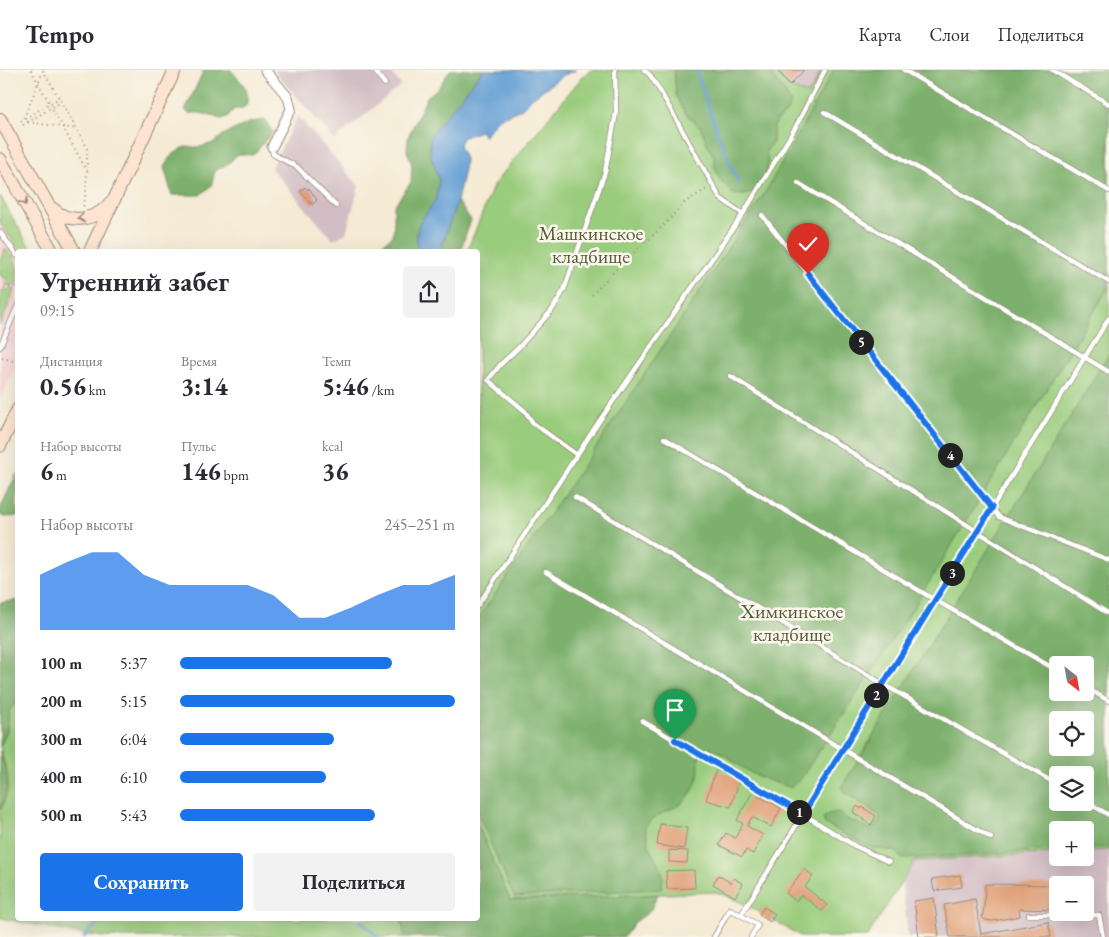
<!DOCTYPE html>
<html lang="ru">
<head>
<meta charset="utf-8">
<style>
	:root { --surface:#fff; --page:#f2f2f3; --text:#2b2b33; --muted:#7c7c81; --line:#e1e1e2; --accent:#1a73e8 }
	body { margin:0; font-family:"EB Garamond",serif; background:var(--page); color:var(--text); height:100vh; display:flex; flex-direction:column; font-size:19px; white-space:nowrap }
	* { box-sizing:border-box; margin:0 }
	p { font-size:16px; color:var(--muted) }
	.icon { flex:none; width:28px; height:28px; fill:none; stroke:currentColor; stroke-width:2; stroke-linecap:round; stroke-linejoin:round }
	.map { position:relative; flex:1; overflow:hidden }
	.drawer { position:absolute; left:15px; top:179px; width:465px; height:672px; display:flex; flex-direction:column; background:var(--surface); border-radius:5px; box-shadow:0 5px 20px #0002 }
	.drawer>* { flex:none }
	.needle { width:32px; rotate:149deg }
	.controls { position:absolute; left:1049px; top:586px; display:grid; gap:10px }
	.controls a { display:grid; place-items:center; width:45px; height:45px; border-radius:5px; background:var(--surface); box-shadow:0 5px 20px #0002; font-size:25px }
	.pin { position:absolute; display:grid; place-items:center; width:42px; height:42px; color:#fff; margin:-51px -21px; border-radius:50% 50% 50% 0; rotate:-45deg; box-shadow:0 0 5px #0007 }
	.pin .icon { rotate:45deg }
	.km { position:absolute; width:25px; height:25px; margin:-12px; border-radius:50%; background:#222; color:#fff; font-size:14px; line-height:25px; text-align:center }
	.round { display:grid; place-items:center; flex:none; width:52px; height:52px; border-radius:5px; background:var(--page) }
	.headline { display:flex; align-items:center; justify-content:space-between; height:85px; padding:0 25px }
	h1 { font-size:28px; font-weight:700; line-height:38px }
	.stats { display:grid; grid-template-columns:repeat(3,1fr); gap:8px; height:85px; padding:5px 25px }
	.stats div { display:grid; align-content:center }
	.stats b { font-size:25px; font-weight:700 }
	.stats small { font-size:14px; font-weight:400 }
	.stats p { font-size:14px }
	.chart { height:140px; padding:10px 25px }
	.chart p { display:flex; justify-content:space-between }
	.chart svg { width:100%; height:90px; margin-top:5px; fill:var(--accent); opacity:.7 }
	.primary-button { display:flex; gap:10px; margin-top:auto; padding:10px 25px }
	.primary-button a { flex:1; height:58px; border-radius:5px; background:var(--accent); color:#fff; font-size:20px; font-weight:700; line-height:58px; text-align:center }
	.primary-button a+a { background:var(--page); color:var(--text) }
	ul { padding:0 25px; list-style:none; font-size:16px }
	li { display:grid; grid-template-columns:80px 60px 1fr; align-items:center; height:38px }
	li i { height:12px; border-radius:6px; background:var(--accent) }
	header { display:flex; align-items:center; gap:30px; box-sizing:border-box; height:70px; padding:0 25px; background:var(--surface); border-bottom:1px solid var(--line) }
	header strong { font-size:24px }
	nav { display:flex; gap:28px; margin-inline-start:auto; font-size:18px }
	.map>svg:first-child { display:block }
	.built { fill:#f7cfd0 }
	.industrial { fill:#d2bdc5; fill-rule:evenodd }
	.green { fill:#9acc7d; stroke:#6a7b4e; fill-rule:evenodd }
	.forest { fill:#7bb06c; stroke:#5b6d45; fill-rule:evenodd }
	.water { fill:#659fd4; stroke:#506479 }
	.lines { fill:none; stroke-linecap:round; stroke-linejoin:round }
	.stream { stroke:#659fd4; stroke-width:3 }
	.building { fill:#e09d74 }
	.lane-casing { stroke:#988a79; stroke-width:6 }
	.street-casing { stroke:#988a79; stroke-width:11 }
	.secondary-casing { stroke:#988a79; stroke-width:14 }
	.path { stroke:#988a79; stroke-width:2; stroke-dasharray:1 4; stroke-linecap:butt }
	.lane { stroke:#fff; stroke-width:4.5 }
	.street { stroke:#fff; stroke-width:9 }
	.secondary { stroke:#fde4d1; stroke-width:12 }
	.oneway { stroke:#9c8778 }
	.route-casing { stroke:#fff; stroke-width:10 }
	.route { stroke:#1a73e8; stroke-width:6 }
	.labels { text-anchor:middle; stroke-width:5; stroke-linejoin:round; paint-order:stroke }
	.park-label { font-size:20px; fill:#585b3a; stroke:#fbf7ec }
</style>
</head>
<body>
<header>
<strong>Tempo</strong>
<nav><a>Карта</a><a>Слои</a><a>Поделиться</a></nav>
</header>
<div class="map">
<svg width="1109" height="867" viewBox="0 0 1109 867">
	<rect width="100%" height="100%" fill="#fbf7ec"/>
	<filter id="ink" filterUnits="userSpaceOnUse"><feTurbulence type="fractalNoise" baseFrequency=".02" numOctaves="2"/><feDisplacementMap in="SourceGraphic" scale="10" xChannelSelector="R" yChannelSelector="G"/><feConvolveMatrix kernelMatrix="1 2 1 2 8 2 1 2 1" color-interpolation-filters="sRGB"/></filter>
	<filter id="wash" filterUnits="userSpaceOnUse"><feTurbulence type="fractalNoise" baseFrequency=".0096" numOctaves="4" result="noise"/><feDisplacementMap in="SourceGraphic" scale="20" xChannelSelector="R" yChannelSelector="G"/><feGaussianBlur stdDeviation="1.12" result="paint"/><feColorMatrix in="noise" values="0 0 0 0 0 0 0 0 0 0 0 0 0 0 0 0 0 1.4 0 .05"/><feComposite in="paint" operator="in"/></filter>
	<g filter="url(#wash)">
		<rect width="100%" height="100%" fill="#f5ead4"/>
		<path class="built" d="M0,126L32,181H18L17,292L0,330Z"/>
		<path class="industrial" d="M273,0H389L401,15L335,70Z
			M775,0H822L810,24L790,18Z
			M298,46L359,116L346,163L333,170L271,98Z
			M1109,780V867H908L902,812L915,791L1057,783L1058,788H1085V781ZM1058,815H1085V842H1058Z"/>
		<path class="green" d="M591,0H775L790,18L809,24L822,0H1109V780L1085,781V760H1058L1057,783L915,791L867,867H802L747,835L716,822L510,830L478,756V181H467L494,114L583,6ZM1058,595H1085V622H1058ZM1058,650H1085V678H1058ZM1058,705H1085V732H1058Z
			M0,126L32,181H20L0,153Z
			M5,179C18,188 18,199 17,214L5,216L7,209L0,205V190Z
			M15,219L0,255V226L3,220Z
			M17,631L18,849H401L405,867H105L75,863L0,848V739L2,738L8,718V706L0,677L7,660L9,641Z"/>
		<path class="forest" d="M204,0H231C240,12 253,20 246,36L240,39H234L227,47L222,49C211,47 200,40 189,44L185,40Z
			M450,0H483L472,13L430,83L439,110L436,129L419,154L417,163V181H379L381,175L393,166L394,151V136L411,112L412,95L407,81L408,67L427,27L439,17Z
			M674,0H767L786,24L791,34L786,43L777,50L773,60V72L766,81L768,93L766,104L754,122L744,125L733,124L719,108L715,98L714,87L709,78L701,58L686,44L676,26Z
			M834,0H1109V217L914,537L800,710L790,717C772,712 754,706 739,695C728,688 721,681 708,677L699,683C698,691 700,700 698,707C686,746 664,733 645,757L650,779L661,798L663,808L661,819L514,827L478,744V549L590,386L766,121Z
			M265,50L273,62L253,85L238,84L228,94L215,101L211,116L200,125H172L164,97L172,85L185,77H200L214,73L223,65L251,52Z
			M457,131L471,150L460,181H440Z
			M1109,284V777L1085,778V760H1058L1057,780L902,789L895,781L871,778L825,754L823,748L828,744L839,742L847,749L871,759L880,751V746L844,722L842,716ZM1058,595H1085V622H1058ZM1058,650H1085V678H1058ZM1058,705H1085V732H1058Z
			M17,403V446L5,447L0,445V439Z
			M17,530V631L9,641L7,660L0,677V533Z
			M0,681C8,708 10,711 2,738L0,739Z
			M478,756L510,830L658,824L650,841L634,853L624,867H405L401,849H478Z"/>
		<path class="water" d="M483,0H576L562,6L532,28L521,39L498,49L484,67L480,61L462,68L459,76L465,89L464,100L457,131L440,181H417V163L419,154L436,129L439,110L430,83V66Z"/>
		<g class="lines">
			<path class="stream" d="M696,0L715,56L738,113
				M359,849L378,867
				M84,867L101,849"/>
		</g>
		<g id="blocks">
			<path class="building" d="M777,0H804L790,15Z
				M305,117L308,120L309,118L317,130L312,135L300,121Z
				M716,700L740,708L731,737L706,730Z
				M752,723L781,738L771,757L752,747L747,756L763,765L753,784L746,780L742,787L719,775L726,763L735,768L743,754L737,750Z
				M857,736L861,739L862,737L876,746L871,755L853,742Z
				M660,754L687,758L684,779L657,775Z
				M669,780L688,781L687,793L669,792Z
				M804,799L813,806L805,817L827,835L822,841L803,826H800L796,831L786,823Z
				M694,800L695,818L667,819L666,801Z
				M718,805L731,813L734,808L743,814L735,827L713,814Z
				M960,805L962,817L934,821L932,809Z
				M985,814L1058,815V840L1019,839L1020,846L993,851L985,850L982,847L984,838Z
				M934,828L939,867H919L914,831Z
				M975,829L981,864L1048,852L1051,867H950L944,835Z
				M764,837L775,844L770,852L759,844Z"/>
		</g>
	</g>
	<g filter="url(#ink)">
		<use href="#blocks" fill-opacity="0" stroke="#988a79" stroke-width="1"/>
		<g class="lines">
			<g class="lane-casing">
				<path id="lane" d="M374,0L385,14
					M644,0L650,5L662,24L720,128L743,144
					M904,0L1109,121
					M1052,0L1109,34
					M824,42L1109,212
					M272,78L273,84L297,97L336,136
					M798,113L1109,302
					M762,145L999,447L1109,490
					M0,162L18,187
					M0,277L18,235
					M730,306L1109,544
					M664,368L935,530L1058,601
					M577,385L533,353L525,341L488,310L501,294L520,276L552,240L564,220L605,102L616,43L615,0
					M575,427L883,614L1058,715
					M546,502L991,768
					M478,535L598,353L743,144L794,60L825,0
					M1085,617L1109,631
					M642,651L803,744L855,776L889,792
					M1085,731L1109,745
					M741,845L1109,248
					M1029,845H1099L1103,867
					M714,867L730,839L758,855L751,867"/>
			</g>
			<g class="street-casing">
				<path id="street" d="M265,0L288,27L291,39L272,77"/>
			</g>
			<g class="secondary-casing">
				<path id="secondary" d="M0,49L74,181
					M0,89L52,181
					M52,138C70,155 96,151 111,132
					M90,181L175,0
					M0,376L18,339"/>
			</g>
			<path class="path" d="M31,0L87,101L86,122L83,138
				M43,0L87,77V98
				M24,48L43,1
				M21,51L59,28
				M28,52L77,59
				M23,55L61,32
				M4,218L18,216
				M592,225L610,205L665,154L685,132L707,119
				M2,288L18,292"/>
			<use href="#lane" class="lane"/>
			<use href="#street" class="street"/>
			<use href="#secondary" class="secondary"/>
		</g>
		<defs><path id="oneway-chevron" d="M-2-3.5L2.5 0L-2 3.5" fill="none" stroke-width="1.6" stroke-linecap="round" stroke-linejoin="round" transform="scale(1.25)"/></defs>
		<g class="oneway">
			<use href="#oneway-chevron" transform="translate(24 132) rotate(61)"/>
			<use href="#oneway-chevron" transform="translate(81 148) rotate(174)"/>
		</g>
	</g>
	<g class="lines" filter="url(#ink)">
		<g class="route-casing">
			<path id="route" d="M675,670L803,744L992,438L808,204"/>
		</g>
		<use href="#route" class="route"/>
	</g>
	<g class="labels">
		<g class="park-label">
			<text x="591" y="170">Машкинское<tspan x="591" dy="23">кладбище</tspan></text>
			<text x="792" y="548">Химкинское<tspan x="792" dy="23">кладбище</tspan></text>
		</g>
	</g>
</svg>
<div class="controls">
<a><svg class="needle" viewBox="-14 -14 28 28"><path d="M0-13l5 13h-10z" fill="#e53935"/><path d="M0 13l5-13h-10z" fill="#7c7c81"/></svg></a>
<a><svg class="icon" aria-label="locate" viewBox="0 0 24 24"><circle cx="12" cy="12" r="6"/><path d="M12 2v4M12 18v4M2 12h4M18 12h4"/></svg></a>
<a><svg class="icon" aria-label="layers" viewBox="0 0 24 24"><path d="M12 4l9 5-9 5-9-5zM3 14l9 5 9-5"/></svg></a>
<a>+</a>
<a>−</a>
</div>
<div class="pin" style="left:675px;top:670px;background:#1e9e55"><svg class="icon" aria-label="arrive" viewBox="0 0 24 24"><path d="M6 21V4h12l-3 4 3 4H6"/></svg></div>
<div class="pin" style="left:808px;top:204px;background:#d93025"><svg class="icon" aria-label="check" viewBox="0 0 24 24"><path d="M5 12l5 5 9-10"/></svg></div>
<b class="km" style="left:799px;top:742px">1</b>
<b class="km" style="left:876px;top:625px">2</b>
<b class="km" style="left:952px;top:503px">3</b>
<b class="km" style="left:950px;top:385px">4</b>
<b class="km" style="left:861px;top:272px">5</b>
<section class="drawer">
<div class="headline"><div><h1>Утренний забег</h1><p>09:15</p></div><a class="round"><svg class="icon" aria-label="share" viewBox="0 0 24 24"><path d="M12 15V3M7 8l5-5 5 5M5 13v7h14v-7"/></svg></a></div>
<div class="stats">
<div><p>Дистанция</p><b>0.56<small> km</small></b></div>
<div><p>Время</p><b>3:14</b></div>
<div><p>Темп</p><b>5:46<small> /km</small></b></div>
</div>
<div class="stats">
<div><p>Набор высоты</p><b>6<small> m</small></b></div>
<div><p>Пульс</p><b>146<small> bpm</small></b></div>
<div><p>kcal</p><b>36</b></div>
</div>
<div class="chart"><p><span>Набор высоты</span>245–251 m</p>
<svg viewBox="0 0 160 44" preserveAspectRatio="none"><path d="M0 44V17L10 11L20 6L30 6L40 17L50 22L60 22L70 22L80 22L90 27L100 38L110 38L120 33L130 27L140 22L150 22L160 17V44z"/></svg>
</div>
<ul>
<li><b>100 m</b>5:37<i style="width:77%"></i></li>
<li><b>200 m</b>5:15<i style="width:100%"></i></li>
<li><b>300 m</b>6:04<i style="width:56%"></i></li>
<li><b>400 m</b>6:10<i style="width:53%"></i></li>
<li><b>500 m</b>5:43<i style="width:71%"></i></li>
</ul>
<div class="primary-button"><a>Сохранить</a><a>Поделиться</a></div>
</section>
</div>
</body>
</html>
